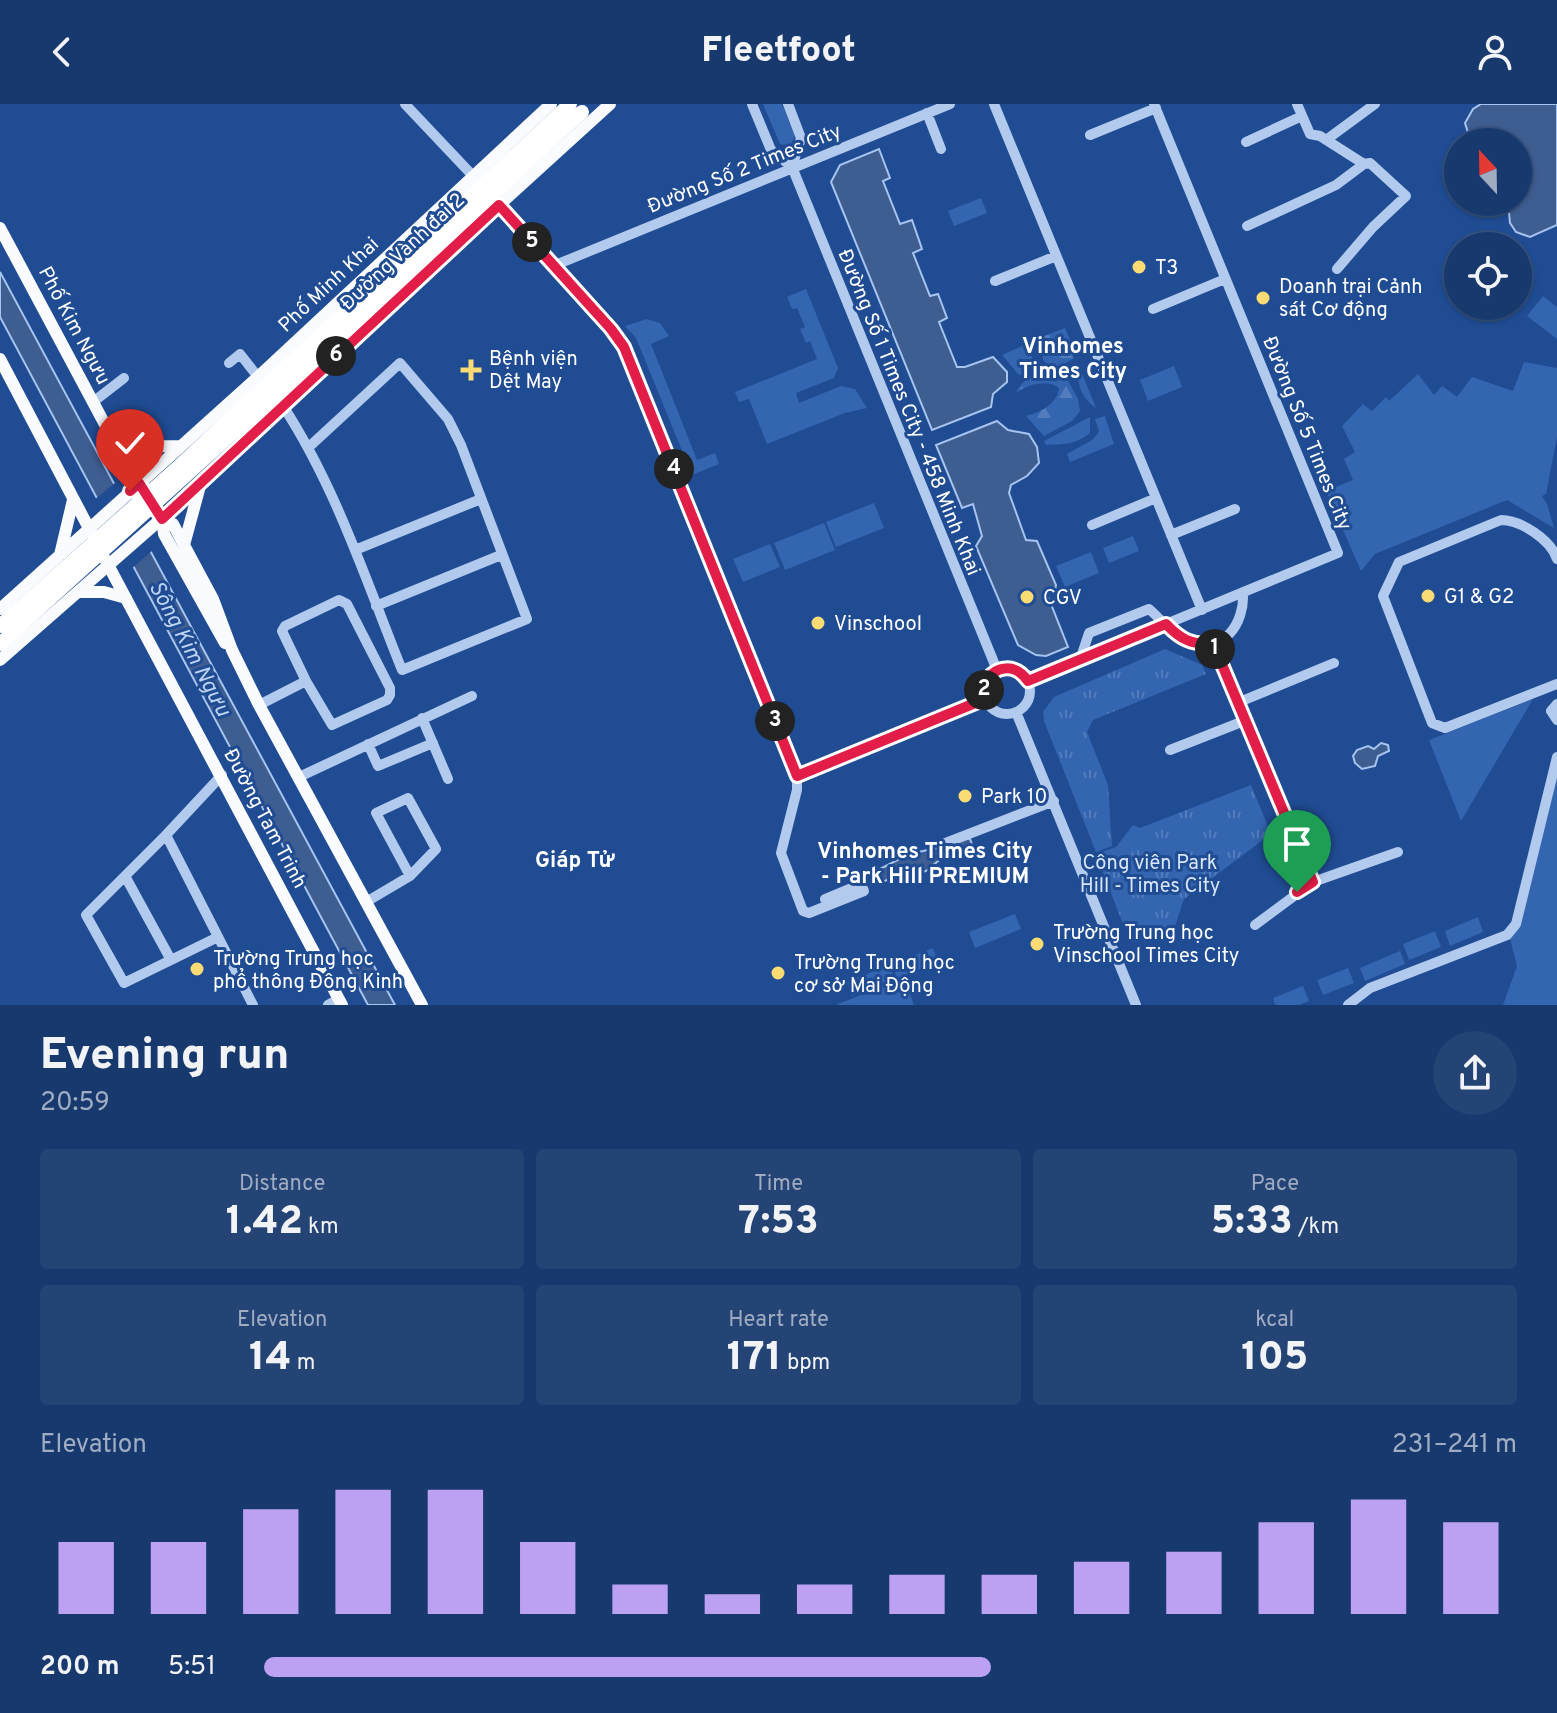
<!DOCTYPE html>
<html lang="en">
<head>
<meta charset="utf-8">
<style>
	:root { --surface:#18396e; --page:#254476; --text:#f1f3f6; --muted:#9facc2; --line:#365381; --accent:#bca0f2 }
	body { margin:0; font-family:Overpass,sans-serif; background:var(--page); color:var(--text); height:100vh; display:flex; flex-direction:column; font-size:30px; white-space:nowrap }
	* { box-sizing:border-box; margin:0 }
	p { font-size:26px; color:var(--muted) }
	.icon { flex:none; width:44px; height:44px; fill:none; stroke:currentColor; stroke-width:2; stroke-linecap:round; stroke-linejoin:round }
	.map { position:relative; height:901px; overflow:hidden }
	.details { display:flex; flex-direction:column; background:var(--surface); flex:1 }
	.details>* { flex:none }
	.needle { width:52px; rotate:338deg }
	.fabs { position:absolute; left:1444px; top:24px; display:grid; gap:16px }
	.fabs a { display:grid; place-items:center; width:88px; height:88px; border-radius:50%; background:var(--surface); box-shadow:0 2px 6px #0004,0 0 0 2px var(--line); font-size:40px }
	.pin { position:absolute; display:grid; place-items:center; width:68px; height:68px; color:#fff; margin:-82px -34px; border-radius:50% 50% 50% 0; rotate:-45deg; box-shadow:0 0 8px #0007 }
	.pin .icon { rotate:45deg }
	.km { position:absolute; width:40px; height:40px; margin:-20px; border-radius:50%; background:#222; color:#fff; font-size:22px; line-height:40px; text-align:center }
	.round { display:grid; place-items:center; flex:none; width:84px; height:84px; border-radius:42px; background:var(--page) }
	.headline { display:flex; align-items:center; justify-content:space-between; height:136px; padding:0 40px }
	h1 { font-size:44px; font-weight:800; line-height:60px }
	.metrics { display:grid; grid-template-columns:repeat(3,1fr); gap:12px; height:136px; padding:8px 40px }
	.metrics div { display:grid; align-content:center; border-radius:8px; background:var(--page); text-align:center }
	.metrics b { font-size:40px; font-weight:800 }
	.metrics small { font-size:22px; font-weight:400 }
	.metrics p { font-size:22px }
	.chart { height:224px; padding:16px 40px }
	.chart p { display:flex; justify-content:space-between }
	.chart svg { width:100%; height:144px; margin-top:8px; stroke:var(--accent); stroke-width:6 }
	ul { padding:0 40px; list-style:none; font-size:26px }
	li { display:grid; grid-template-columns:128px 96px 1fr; align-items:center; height:60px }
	li i { height:20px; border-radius:10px; background:var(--accent) }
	header { display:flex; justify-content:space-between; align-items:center; height:104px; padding:0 40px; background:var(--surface); font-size:36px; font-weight:800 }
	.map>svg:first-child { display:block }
	.green { fill:#3465b0 }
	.forest { fill:url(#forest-firs) }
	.park { fill:url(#park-tufts) }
	.water { fill:#3e5d91; stroke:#a6c4ef; stroke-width:2 }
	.pier { fill:#204c93 }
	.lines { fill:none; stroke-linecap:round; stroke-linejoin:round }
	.minor { stroke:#b2caee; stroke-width:10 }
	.major { stroke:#f9fbff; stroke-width:12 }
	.highway-bridge { stroke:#fff; stroke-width:14 }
	.route-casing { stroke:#fff; stroke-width:16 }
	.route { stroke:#e11d48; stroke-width:10 }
	.poi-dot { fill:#fbdb73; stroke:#204c93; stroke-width:3 }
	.labels { text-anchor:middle; stroke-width:6; stroke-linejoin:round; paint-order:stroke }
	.street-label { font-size:20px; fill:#fff; stroke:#204c93 }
	.poi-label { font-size:20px; fill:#fff; stroke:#204c93; text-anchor:start }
	.park-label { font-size:20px; fill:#d8e6fa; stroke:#204c93 }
	.neighbourhood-label { font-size:22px; font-weight:bold; fill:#fff; stroke:#204c93 }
	.water-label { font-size:22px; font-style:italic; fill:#bed4f4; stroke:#204c93 }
</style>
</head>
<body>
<header><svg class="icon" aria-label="back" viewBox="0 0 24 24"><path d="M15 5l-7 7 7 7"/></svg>Fleetfoot<svg class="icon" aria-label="person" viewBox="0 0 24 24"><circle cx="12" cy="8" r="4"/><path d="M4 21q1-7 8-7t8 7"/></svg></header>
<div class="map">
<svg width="1557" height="901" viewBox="0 0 1557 901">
	<defs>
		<pattern id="forest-firs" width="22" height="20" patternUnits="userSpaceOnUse" patternTransform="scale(2)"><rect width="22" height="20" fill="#3465b0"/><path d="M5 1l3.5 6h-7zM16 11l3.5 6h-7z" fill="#527cbc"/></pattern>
		<pattern id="park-tufts" width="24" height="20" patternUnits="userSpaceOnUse" patternTransform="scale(2)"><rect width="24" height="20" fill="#3465b0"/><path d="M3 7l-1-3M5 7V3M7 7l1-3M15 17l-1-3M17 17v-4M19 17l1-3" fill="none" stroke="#527cbc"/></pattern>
	</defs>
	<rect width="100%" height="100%" fill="#204c93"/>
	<path class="green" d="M763,0H782L795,32L790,42L780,40Z
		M981,94L987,109L954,122L948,107Z
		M806,185L838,264L834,274L796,289L799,299L841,282L855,285L867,304L845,309L767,340L749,295L739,298L735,288L817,255L810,237L806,239L800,225L805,223L797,204L792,205L787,193Z
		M1543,192L1557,203V235L1527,212Z
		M647,215L660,219L669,232L651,240L697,356L715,349L719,360L692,371L636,234L625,222Z
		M1029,239L1032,241V264L1019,271L1002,251Z
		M1524,258L1557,264V333L1546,390L1542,392L1547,400L1554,424L1507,396L1375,450L1361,467L1326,387L1353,376L1344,355L1355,348L1342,322L1363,300L1372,307L1386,293L1389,297L1418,270L1434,291L1442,282L1457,293L1472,273L1513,287Z
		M1078,262H1079L1096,304C1082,296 1076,278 1078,262Z
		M1174,262L1182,283L1148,297L1140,276Z
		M1105,312L1114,340L1070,358L1067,350L1092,336L1099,328L1095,315Z
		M1090,313V329C1075,341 1064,340 1046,341L1044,337Z
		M874,399L884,424L836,443L826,418Z
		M824,419L835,446L785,466L774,439Z
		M1133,432L1139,447L1109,459L1103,444Z
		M770,440L780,463L743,478L733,455Z
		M1091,448L1099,469L1065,483L1056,462Z
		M1533,595L1461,717L1429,636Z
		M1557,674V901H1503L1517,862L1509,831L1517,821Z
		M1015,810L1021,825L975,844L969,828Z
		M1478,813L1483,828L1450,842L1445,827Z
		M1435,827L1441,843L1409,856L1403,840Z
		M933,844L938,858L897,874L892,860Z
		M1400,847L1405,860L1365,877L1360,864Z
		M889,861L895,875L852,892L847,878Z
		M1348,864L1354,879L1323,891L1317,876Z
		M904,874L914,901H838V900Z
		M1303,882L1309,897L1299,901H1275L1273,894Z"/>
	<path class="forest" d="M1065,224L1075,248L1073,255L1058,263H1051L1043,256L1042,233Z
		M1048,270L1067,275L1078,295L1080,307L1072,317L1044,332L1026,312C1040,309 1058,299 1059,284C1047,275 1028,280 1016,289C1022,275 1034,271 1048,270Z"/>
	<path class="park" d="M1165,545L1202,561L1206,570L1093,616L1087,628L1108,681L1112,742L1096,748L1044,617L1043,608L1054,593Z
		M1251,681L1271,730L1184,795L1173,828L1123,820L1096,750L1116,743L1133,721L1140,724Z"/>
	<path class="water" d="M1481,0H1557V121L1530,133L1516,128L1510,119L1508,98H1518V38H1471L1465,19L1473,5Z
		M879,45L890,74L883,77L900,120L912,116L922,145L913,149L930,192L938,190L947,214L939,218L957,263H965L993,253L1007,268V278L993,290L991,303L932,326L831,78L840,61Z
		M0,168L395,901H368L0,213Z
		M997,317L1008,326L1029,330L1037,343L1039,359L1027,372L1011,381L1009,389L1026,436L1037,437L1056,481L1055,486L1047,490L1068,543L1046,552L1036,551L1018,541L976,442L982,432L973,400L962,404L936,341Z
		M1381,639L1388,641L1389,647L1378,652L1375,662L1362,665L1355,659L1353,652L1357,646L1368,642L1374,645Z
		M961,734L970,735L973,743L965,749L942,754L926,767L916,771H898L878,780L873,775L876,767L909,750L951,741Z"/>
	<path class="pier" d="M116,378L153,446L130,466L93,397Z"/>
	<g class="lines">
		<path class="minor" d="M405,0L474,73
			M752,0L771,46L792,63L997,566
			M788,0L801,34L792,63
			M994,0L1202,506
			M1297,0L1310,30L1320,32L1364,60L1370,59L1406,92L1373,123L1337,165
			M927,9L941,45
			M1090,31L1156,4
			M1326,36L1375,0
			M1246,38L1302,12
			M499,101L611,225L628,251L797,672V686L781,749L803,807
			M1247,122L1336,81L1364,60
			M553,162L950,0
			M995,177L1056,152
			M1153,205L1225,175
			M229,259L240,250L258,273
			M93,298L124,274
			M283,302C336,383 366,477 402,566L527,515L461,341L448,315L400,259L310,342
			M1092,421L1156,394
			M1171,431L1235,405
			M355,446L481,395
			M1557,455C1551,436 1521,416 1501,416L1399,458L1383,492L1432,619L1445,624L1557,580
			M339,496L347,500L390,584V591L387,596L332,621L306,577L282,527L285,522Z
			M376,502L501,451
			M1213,539L1313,778
			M1080,556L1089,529L1149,505C1161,515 1173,532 1188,538C1223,551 1245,520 1243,488
			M984 587a23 23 0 1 1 46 0a23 23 0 1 1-46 0Z
			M1028,577L1338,449L1154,0
			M1237,599L1334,559
			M1557,600L1551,607L1557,616
			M259,601L306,577
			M1016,608L1136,901
			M422,614L448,675
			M368,640L378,662L433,639
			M1170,646L1244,617
			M222,671L166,731L253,901
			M797,672L985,595
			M299,673L472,592
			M166,731L86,811L124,879L218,833
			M943,740L1054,697
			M125,772L171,856
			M825,795L861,780
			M366,798L410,772L436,745L408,694L376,709L410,772
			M803,807L809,809L864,787L861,780
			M1255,821L1313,778L1398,748
			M328,901L339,895
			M1348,901L1370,884L1507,831L1516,820L1557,653"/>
		<path class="major" d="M0,124L117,343L162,415L164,430L225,539
			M0,255L93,432
			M117,343L180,342
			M162,415L173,420L184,441L213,495L232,546L259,601L422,901
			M184,441L200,382
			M60,451L73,396
			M105,455L342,901
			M78,488H104L126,494
			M0,505L258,273L551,0
			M0,556L201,380L464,133L610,0"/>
		<path class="highway-bridge" d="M0,522L177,364L570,0
			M0,540L334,237L582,8"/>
	</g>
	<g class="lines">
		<g class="route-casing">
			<path id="route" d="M130,387L139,379L162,415L499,101L611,225L624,243L797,672L985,595V578C997,560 1016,560 1028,577L1166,520C1180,535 1193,542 1213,539L1313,778L1297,788"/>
		</g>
		<use href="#route" class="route"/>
	</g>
	<g class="poi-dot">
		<circle cx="1139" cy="163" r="8"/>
		<circle cx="1263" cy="194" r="8"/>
		<path d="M467 254h8v8h8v8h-8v8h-8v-8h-8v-8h8z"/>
		<circle cx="1428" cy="492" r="8"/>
		<circle cx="1027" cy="493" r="8"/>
		<circle cx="818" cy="519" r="8"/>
		<circle cx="965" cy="692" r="8"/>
		<circle cx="1037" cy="840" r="8"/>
		<circle cx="197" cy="865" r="8"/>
		<circle cx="778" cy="869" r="8"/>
	</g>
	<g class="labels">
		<g class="street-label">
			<text transform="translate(744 64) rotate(-22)" y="7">Đường Số 2 Times City</text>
			<text transform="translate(402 147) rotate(-43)" y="7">Đường Vành đai 2</text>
			<text transform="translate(328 180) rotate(-43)" y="7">Phố Minh Khai</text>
			<text transform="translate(75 221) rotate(62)" y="7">Phố Kim Ngưu</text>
			<text transform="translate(910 308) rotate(68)" y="7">Đường Số 1 Times City - 458 Minh Khai</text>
			<text transform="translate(1308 329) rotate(68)" y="7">Đường Số 5 Times City</text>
			<text transform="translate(266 714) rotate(62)" y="7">Đường Tam Trinh</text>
		</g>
		<g class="poi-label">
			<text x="1155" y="170">T3</text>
			<text x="1279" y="189">Doanh trại Cảnh<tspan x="1279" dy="23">sát Cơ động</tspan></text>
			<text x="489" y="261">Bệnh viện<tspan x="489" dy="23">Dệt May</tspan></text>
			<text x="1444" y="499">G1 &amp; G2</text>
			<text x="1043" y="500">CGV</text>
			<text x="834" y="526">Vinschool</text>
			<text x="981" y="699">Park 10</text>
			<text x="1053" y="835">Trường Trung học<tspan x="1053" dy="23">Vinschool Times City</tspan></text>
			<text x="213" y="861">Trường Trung học<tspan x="213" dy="23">phổ thông Đông Kinh</tspan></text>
			<text x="794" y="865">Trường Trung học<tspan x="794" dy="23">cơ sở Mai Động</tspan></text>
		</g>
		<g class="park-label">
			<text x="1150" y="765">Công viên Park<tspan x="1150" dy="23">Hill - Times City</tspan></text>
		</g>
		<g class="neighbourhood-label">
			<text x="1073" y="249">Vinhomes<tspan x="1073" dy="25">Times City</tspan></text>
			<text x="925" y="754">Vinhomes Times City<tspan x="925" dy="25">- Park Hill PREMIUM</tspan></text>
			<text x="575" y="763">Giáp Tử</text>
		</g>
		<g class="water-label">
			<text transform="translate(191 544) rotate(62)" y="8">Sông Kim Ngưu</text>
		</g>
	</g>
</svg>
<div class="fabs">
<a><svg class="needle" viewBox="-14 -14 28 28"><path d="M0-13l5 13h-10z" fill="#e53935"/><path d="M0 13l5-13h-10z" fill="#9facc2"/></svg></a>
<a><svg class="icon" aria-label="locate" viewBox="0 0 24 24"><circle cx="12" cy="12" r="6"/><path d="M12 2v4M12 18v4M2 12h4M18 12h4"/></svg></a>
</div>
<div class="pin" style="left:1297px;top:788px;background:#1e9e55"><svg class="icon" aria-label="arrive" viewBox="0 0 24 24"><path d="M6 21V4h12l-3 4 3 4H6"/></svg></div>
<div class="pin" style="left:130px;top:387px;background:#d93025"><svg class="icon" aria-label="check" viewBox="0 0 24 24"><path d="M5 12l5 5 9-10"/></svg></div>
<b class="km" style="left:1215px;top:545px">1</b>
<b class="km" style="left:984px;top:586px">2</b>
<b class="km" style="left:775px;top:617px">3</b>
<b class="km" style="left:674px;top:365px">4</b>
<b class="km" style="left:532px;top:138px">5</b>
<b class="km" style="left:336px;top:252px">6</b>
</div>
<section class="details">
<div class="headline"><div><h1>Evening run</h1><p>20:59</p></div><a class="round"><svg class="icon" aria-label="share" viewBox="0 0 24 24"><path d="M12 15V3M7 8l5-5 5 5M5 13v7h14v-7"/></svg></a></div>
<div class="metrics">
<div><p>Distance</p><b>1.42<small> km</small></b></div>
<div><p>Time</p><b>7:53</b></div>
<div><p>Pace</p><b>5:33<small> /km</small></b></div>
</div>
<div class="metrics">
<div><p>Elevation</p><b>14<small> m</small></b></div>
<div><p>Heart rate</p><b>171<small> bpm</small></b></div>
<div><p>kcal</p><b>105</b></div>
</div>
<div class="chart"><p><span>Elevation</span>231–241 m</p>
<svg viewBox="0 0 160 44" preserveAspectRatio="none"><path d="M5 44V22M15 44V22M25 44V12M35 44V6M45 44V6M55 44V22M65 44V35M75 44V38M85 44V35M95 44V32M105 44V32M115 44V28M125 44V25M135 44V16M145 44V9M155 44V16"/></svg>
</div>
<ul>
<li><b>200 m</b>5:51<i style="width:58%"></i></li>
</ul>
</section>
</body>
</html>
